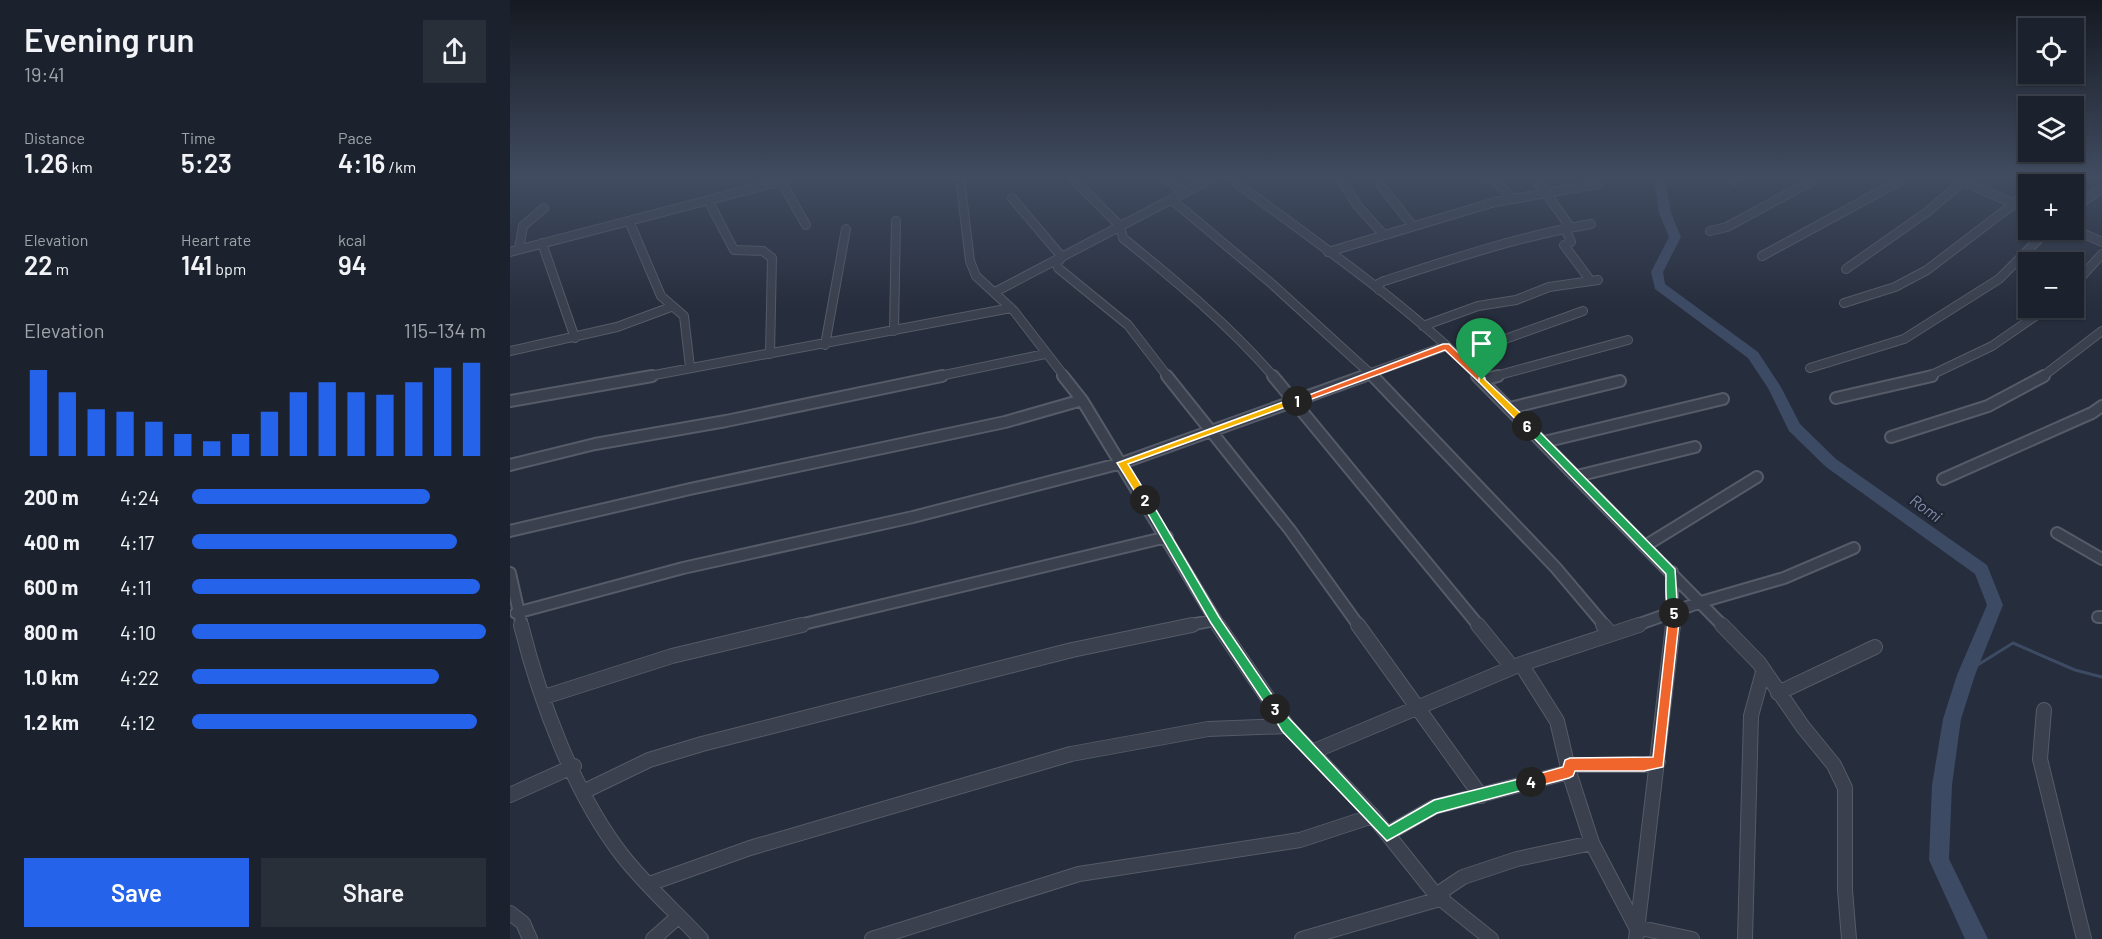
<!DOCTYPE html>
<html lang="en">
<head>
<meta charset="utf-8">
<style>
	:root { --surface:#1c222d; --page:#292f39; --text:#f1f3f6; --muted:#a0a4aa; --line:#3a3f49; --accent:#2563eb }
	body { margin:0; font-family:Barlow,sans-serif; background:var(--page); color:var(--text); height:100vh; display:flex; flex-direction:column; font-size:22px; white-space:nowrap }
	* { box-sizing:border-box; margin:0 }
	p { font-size:20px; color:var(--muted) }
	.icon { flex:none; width:33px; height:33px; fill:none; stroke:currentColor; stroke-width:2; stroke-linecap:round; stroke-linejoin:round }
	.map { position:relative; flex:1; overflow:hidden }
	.details { display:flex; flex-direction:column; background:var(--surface); width:510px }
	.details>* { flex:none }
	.fabs { position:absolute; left:1508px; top:18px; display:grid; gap:12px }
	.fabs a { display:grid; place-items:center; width:66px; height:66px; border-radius:0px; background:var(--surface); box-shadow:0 2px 4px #0004,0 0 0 2px var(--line); font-size:30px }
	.pin { position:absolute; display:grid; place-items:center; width:51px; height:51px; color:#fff; margin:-62px -26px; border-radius:50% 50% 50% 0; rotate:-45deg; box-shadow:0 0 6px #0007 }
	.pin .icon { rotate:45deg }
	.km { position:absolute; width:30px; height:30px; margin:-15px; border-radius:50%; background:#222; color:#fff; font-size:16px; line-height:30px; text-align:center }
	.round { display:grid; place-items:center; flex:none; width:63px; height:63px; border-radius:0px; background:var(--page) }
	.head { display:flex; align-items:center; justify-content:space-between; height:102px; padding:0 24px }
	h1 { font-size:33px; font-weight:600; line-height:45px }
	.metrics { display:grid; grid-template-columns:repeat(3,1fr); gap:9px; height:102px; padding:6px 24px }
	.metrics div { display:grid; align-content:center }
	.metrics b { font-size:26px; font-weight:600 }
	.metrics small { font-size:16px; font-weight:400 }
	.metrics p { font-size:16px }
	.chart { height:168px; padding:12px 24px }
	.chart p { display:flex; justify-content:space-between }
	.chart svg { width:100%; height:108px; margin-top:6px; stroke:var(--accent); stroke-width:6 }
	.cta { display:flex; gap:12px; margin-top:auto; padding:12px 24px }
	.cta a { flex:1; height:69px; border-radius:0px; background:var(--accent); color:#fff; font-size:24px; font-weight:600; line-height:69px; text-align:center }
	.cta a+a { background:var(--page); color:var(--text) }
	ul { padding:0 24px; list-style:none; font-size:20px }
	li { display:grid; grid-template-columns:96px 72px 1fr; align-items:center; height:45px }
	li i { height:15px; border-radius:8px; background:var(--accent) }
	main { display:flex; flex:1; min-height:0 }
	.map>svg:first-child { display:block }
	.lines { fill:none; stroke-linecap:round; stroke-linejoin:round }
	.stream { stroke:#3d4a64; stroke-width:3 }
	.river { fill:#3d4a64; fill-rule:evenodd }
	.minor-far2-casing { stroke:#555b68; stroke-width:10 }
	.minor-far1-casing { stroke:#555b68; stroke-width:14 }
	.minor-casing { stroke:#555b68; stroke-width:16 }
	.minor-far2 { stroke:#3a404d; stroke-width:8 }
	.minor-far1 { stroke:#3a404d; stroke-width:10 }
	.minor { stroke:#3a404d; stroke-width:14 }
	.split-1 { fill:#f0652b; stroke:#fff; stroke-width:1.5 }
	.split-2 { fill:#f5b400; stroke:#fff; stroke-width:1.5 }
	.split-3 { fill:#22a559; stroke:#fff; stroke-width:1.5 }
	.split-4 { fill:#22a559; stroke:#fff; stroke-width:1.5 }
	.split-5 { fill:#f0652b; stroke:#fff; stroke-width:1.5 }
	.split-6 { fill:#22a559; stroke:#fff; stroke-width:1.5 }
	.split-7 { fill:#f5b400; stroke:#fff; stroke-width:1.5 }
	.labels { text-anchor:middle; stroke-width:4.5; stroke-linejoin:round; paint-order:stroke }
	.water-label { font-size:16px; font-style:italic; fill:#7f8ead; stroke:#1f2532 }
</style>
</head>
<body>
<main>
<section class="details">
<div class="head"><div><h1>Evening run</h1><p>19:41</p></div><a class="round"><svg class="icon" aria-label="share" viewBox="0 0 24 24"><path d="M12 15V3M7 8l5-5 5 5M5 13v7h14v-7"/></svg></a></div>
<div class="metrics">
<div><p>Distance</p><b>1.26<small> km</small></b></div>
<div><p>Time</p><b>5:23</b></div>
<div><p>Pace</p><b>4:16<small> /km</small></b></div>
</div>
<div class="metrics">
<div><p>Elevation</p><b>22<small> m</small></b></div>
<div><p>Heart rate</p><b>141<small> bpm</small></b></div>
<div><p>kcal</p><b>94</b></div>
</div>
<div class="chart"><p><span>Elevation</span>115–134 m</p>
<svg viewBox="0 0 160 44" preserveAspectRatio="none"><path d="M5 44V9M15 44V18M25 44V25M35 44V26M45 44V30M55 44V35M65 44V38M75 44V35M85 44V26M95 44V18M105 44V14M115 44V18M125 44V19M135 44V14M145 44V8M155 44V6"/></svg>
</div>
<ul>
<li><b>200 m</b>4:24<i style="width:81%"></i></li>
<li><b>400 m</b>4:17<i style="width:90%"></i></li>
<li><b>600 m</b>4:11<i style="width:98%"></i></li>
<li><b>800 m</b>4:10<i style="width:100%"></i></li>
<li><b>1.0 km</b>4:22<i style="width:84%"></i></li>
<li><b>1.2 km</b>4:12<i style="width:97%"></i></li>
</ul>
<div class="cta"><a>Save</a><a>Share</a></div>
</section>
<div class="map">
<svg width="1592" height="939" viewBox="0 0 1592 939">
	<rect width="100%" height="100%" fill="#262d3c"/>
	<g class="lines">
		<path class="stream" d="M1458,671L1503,643L1565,670L1592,677"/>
		<path class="river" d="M1144,178H1155L1161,213L1171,237L1153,272L1155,284L1248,352L1271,387L1290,424L1326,459L1477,565L1493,605L1465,675L1451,719L1442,785L1439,859L1478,939H1455L1419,860L1422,785L1433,719L1447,675L1477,605L1465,574L1316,467L1279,431L1258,388L1238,358L1145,289L1141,272L1159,237L1149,213Z"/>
		<g class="minor-far2-casing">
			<path id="minor-far2" d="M450,178L460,261L466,276L504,311L555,377
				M562,178L610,226L613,238C666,281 719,325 764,377
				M655,178L674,192
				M720,178C804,241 895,302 969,377
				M865,178L902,225
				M974,178L984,180L1002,198
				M1025,178L1058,224L1055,228L1061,242L1054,245L1080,280
				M831,180L847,205L873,234
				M1450,180L1518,210
				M271,181L296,225
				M1224,181L1228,178
				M1529,184L1536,178
				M502,198L552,257L547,263L548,268L618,325L658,377
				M661,199L762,284L864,377
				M198,200L224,250L253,251L262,258L260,354
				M1563,209L1592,188
				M119,221L151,296L174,316L180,367
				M1563,229L1592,242
				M1200,231L1217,227L1307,178
				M32,243L65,338
				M9,249L13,226L34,208
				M0,252L283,178
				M818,252L985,202L1088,184
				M1252,256L1395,178
				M1336,269L1417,212L1457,178
				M1563,286L1592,254
				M869,290L868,284L874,281C942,259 1010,236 1081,224
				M485,292L702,178
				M1334,303L1385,287L1417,270L1518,193
				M913,326L968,306L1006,300L1039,287L1088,280
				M384,331L386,221
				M315,345L336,229
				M0,351L107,327L161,307
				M948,356L1073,311
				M1300,368L1394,339L1489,279L1538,230
				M134,377L501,308
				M425,377L535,354
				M850,377L936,346
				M982,377L1118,340
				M1417,377L1482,346L1537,308
				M1532,377L1592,331"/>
		</g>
		<g class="minor-far1-casing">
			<path id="minor-far1" d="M553,376L572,400L709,626
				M657,376L780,530L849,626
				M763,376L969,626
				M863,376L1046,568L1095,626
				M967,376L1213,626
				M972,380L988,376
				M1326,398L1422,376
				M0,401L142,376
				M1000,408L1110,381
				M1381,437L1478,406L1534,376
				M1034,442L1213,399
				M0,465L85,444L216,421L432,376
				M1067,476L1185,447
				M1433,479L1582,413L1592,406
				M0,531L180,489L495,422L572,400
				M1547,533L1592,559
				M1135,546L1247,477
				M1162,572V626
				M0,573L12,626
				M6,613L173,568L403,517L612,463L854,376
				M1588,617H1592
				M285,626L657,537
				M675,626L705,620
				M1124,626L1191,602L1274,578L1344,548"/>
		</g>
		<g class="minor-casing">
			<path id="minor" d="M11,625C30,701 64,793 112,855C136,886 165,911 191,939
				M708,625L777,726L863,816L926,895L981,939
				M848,625L971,796
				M968,625L1002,667
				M1093,625L1101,634
				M1212,625L1249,663L1293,727L1324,765L1335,788V890L1339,939
				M1011,664L1047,721L1059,772L1082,843L1126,927L1182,939
				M1268,693L1365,647
				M34,697L162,656L292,625
				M1534,710L1530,759L1574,939
				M802,752L1011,664L1129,625
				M75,791L139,760L192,744L562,650L682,625
				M0,795L64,766
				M877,834L924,807L1059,772L1060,765H1134L1148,762
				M139,884L240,848L561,754L698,729L777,726
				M926,895L953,877L1007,859L1082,843
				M0,913L13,923L20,939
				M143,939L169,916
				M362,939L569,874L790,840L863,816
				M792,939L933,898
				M1126,939L1163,625
				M1235,939L1241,716L1253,672"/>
		</g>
		<use href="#minor-far2" class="minor-far2"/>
		<use href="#minor-far1" class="minor-far1"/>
		<use href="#minor" class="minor"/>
	</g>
	<linearGradient id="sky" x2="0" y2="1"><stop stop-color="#151921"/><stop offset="0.57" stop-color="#414c61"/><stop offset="1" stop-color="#414c61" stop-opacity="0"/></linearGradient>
	<rect width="1592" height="310" fill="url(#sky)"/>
	<path class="split-1" d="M933,344H939L975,378V382H969L935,350L791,403L783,401Z"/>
	<path class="split-2" d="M784,398L792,401L618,464L639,498V503H632L607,463Z"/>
	<path class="split-3" d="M635,496L639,498L709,617L769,705V713H761L701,623L630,500Z"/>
	<path class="split-4" d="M765,703L879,826L924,800L1021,776L1027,782L1021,788L927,813L877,841L772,731L759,709Z"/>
	<path class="split-5" d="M1164,608L1170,613L1153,767L1134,771H1065L1063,776L1059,778L1021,788L1017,786V777L1053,767L1055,760L1060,758L1143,757L1159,613Z"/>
	<path class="split-6" d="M1014,423H1021L1165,569L1168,616H1160C1155,602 1156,589 1156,574L1014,428Z"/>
	<path class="split-7" d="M972,377L1021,423V428H1014L969,382V378Z"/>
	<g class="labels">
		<g class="water-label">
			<text transform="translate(1416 508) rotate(36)" y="6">Romi</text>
		</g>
	</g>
</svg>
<div class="fabs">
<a><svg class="icon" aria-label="locate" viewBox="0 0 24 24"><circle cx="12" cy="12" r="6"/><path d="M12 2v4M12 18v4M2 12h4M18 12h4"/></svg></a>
<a><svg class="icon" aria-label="layers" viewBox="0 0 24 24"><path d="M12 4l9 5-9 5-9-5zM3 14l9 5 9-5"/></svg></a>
<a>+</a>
<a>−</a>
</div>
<div class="pin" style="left:972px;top:380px;background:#1e9e55"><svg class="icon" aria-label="arrive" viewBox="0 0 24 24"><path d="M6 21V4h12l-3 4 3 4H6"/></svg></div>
<b class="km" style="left:787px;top:401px">1</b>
<b class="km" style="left:635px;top:500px">2</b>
<b class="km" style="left:765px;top:709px">3</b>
<b class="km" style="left:1021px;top:782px">4</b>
<b class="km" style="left:1164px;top:613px">5</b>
<b class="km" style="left:1017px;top:426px">6</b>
</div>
</main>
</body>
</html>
